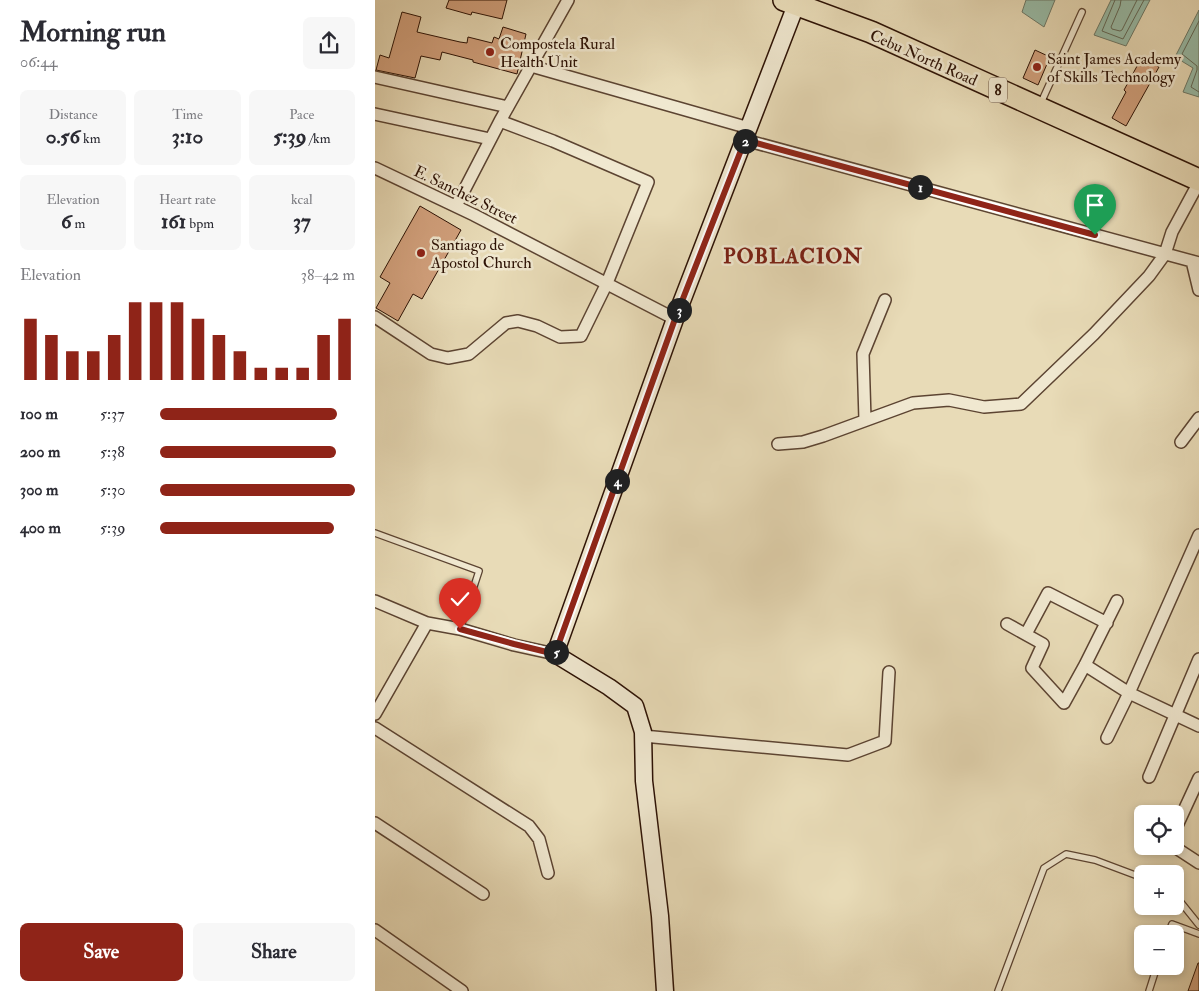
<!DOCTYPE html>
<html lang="en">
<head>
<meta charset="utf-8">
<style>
	:root { --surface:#fff; --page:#f7f7f7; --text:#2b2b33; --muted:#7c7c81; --accent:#8f2418 }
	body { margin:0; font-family:"IM FELL Double Pica",serif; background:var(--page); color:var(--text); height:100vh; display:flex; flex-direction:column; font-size:19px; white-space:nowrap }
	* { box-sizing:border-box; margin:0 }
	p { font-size:16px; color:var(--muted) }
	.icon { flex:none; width:28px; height:28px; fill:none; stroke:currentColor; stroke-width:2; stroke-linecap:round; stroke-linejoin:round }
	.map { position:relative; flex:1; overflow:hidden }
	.side { display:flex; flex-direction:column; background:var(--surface); width:375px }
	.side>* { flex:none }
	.buttons { position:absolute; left:759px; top:805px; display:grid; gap:10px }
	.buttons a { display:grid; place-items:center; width:50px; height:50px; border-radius:8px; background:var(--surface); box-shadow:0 2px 8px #0003; font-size:25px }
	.pin { position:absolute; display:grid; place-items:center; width:42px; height:42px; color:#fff; margin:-51px -21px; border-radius:50% 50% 50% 0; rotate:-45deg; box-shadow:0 0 5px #0007 }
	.pin .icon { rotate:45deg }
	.km { position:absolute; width:25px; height:25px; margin:-12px; border-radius:50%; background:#222; color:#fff; font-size:14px; line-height:25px; text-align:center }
	.round { display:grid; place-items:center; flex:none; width:52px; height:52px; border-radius:8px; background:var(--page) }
	.overview { display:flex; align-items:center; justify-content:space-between; height:85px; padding:0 20px }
	h1 { font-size:28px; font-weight:700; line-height:38px }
	.figures { display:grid; grid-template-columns:repeat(3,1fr); gap:8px; height:85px; padding:5px 20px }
	.figures div { display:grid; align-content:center; border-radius:8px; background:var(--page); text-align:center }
	.figures b { font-size:21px; font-weight:700 }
	.figures small { font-size:14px; font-weight:400 }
	.figures p { font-size:14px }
	.chart { height:140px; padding:10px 20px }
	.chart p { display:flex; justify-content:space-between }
	.chart svg { width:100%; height:90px; margin-top:5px; stroke:var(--accent); stroke-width:6 }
	.button { display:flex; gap:10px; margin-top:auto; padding:10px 20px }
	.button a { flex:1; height:58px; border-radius:8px; background:var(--accent); color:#fff; font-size:20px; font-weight:700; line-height:58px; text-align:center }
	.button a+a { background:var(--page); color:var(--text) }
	ul { padding:0 20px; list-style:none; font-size:16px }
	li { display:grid; grid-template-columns:80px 60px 1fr; align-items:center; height:38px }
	li i { height:12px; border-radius:6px; background:var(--accent) }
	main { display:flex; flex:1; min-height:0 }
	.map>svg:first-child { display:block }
	.water { fill:#98bca8; stroke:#6d7867 }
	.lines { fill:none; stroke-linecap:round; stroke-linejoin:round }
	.shore { stroke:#626756; stroke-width:1 }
	.building { fill:#d2a17d; stroke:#2d1205 }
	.lane-casing { stroke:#5c4432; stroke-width:8 }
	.street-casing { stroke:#5c4432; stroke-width:14 }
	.secondary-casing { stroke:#2d1205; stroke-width:19 }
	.highway-casing { stroke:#2d1205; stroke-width:24 }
	.lane { stroke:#f0e8d0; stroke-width:5.5 }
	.street { stroke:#f0e8d0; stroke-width:11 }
	.secondary { stroke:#f0e8d0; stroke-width:16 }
	.highway { stroke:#e8dbb7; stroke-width:21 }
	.route-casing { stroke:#fff; stroke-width:10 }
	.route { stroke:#8f2418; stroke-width:6 }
	.poi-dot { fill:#8f2418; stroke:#f0e8d0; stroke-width:2 }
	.labels { text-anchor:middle; stroke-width:5; stroke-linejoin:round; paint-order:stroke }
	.shield { fill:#f0e8d0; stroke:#685242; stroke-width:1 }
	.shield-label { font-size:15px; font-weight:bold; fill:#2d1205 }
	.poi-label { font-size:16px; fill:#2d1205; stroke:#f0e8d0; text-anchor:start }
	.street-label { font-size:16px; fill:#2d1205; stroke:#f0e8d0 }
	.district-label { font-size:21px; font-weight:bold; letter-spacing:1px; fill:#7a1f14; stroke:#f0e8d0 }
</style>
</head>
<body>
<main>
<section class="side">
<div class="overview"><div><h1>Morning run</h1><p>06:44</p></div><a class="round"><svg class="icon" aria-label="share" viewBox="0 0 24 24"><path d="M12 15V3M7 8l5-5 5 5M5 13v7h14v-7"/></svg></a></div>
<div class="figures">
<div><p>Distance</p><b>0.56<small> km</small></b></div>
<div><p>Time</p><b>3:10</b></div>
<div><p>Pace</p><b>5:39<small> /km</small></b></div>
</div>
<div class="figures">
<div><p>Elevation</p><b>6<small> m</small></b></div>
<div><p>Heart rate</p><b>161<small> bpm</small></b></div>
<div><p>kcal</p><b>37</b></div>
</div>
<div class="chart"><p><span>Elevation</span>38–42 m</p>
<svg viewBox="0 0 160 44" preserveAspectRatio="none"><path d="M5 44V14M15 44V22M25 44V30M35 44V30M45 44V22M55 44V6M65 44V6M75 44V6M85 44V14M95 44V22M105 44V30M115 44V38M125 44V38M135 44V38M145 44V22M155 44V14"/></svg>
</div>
<ul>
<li><b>100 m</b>5:37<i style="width:91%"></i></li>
<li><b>200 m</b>5:38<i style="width:90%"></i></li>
<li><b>300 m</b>5:30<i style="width:100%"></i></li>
<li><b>400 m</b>5:39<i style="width:89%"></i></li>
</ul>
<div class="button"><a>Save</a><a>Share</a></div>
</section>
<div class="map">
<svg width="824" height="991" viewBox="0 0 824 991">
	<rect width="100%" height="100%" fill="#e8dbb7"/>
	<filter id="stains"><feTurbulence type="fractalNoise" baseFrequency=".004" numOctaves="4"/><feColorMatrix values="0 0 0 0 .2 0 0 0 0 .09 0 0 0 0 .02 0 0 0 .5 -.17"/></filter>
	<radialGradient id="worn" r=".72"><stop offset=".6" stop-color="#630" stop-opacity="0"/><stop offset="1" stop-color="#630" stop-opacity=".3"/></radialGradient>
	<path class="water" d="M651,0H680L669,27L647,12Z
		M736,0H775L751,46L719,35Z
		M824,10V97L808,92L818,68L800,57Z"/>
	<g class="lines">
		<path class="shore" d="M740,0L727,31L748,39L769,0
			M746,0L745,6L736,27L737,29L745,31L747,30L762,0
			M824,21L807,54L822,66V70L816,87L824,92"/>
	</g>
	<path class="building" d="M74,0H132L127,19L97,12L96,15L71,8Z
		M27,12L46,17L42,32L85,42L92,43L93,37L117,43L119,37L124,39L128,27L151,34L142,74L98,62V60L67,52L65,60L46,56L40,78L1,70L5,55L14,58Z
		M660,50L675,57L663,85L648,78Z
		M767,57L784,67L751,126L737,118L751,92L749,90Z
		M45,206L86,230L47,299L38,294L23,321L1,308L15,283L5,277Z
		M823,963H824V991H813Z"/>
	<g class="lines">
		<g class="lane-casing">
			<path id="lane" d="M665,105L707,12
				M0,533L104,571L85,629
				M800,895L824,925
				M793,934L797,924L824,934
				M623,991L669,868L691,854L720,860L768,878
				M774,991L782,966"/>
		</g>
		<g class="street-casing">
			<path id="street" d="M156,66L374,128
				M0,77L133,107
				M0,114L115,139
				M370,140L824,263
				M0,168L99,215L300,319
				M81,206L125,121L193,0
				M817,261L824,290
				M0,317L56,354L73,358L94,354L131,323L143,321L162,326L185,337L206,336L232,283L273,182L178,141L125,121
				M490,420L488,354L510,300
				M806,442L824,418
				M403,444L428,442L448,436L538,403L574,400L609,407L646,404L719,334L774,276L790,254L797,232L824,182
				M0,601L52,623L85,629L139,645L180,654
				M632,624L668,644L657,668L689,703L710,665L742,601
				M651,634L673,593L732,623
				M710,665L754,693L824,726
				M0,714L52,623
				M0,728L154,826L164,839L173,873
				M268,736L473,755L510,741L514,672
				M732,738L754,693L824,535
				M774,777L824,659
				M0,823L108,894
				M800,830L824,778
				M798,846L824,863
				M0,930L87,991"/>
		</g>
		<g class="secondary-casing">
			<path id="secondary" d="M290,991L285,916L269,781L268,732L260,706L234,687L180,654L300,319L421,5"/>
		</g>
		<g class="highway-casing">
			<path id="highway" d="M409,0L496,32L824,180"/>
		</g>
		<use href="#lane" class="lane"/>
		<use href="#street" class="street"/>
		<use href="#secondary" class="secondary"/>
		<use href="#highway" class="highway"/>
	</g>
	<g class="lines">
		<g class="route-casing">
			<path id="route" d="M85,629L139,644L180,654L300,319L370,140L720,235"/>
		</g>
		<use href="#route" class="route"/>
	</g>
	<g class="poi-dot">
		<circle cx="115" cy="52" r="5"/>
		<circle cx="662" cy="67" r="5"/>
		<circle cx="46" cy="253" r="5"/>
	</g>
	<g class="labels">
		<rect class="shield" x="614" y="77.5" width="18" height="25" rx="4"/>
		<g class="shield-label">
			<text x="623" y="95">8</text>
		</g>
		<g class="poi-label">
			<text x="125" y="49">Compostela Rural<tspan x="125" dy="18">Health Unit</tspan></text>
			<text x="672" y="64">Saint James Academy<tspan x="672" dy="18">of Skills Technology</tspan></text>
			<text x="56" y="250">Santiago de<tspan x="56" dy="18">Apostol Church</tspan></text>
		</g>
		<g class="street-label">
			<text transform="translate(549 57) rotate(24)" y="6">Cebu North Road</text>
			<text transform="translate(91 194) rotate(26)" y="6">E. Sanchez Street</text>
		</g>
		<g class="district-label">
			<text x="418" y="263">POBLACION</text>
		</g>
	</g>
	<rect width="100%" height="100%" filter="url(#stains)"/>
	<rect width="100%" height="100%" fill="url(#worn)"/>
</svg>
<div class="buttons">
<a><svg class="icon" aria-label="locate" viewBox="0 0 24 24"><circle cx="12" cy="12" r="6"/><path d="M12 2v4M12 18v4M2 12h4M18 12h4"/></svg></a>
<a>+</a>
<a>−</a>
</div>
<div class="pin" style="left:720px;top:235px;background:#1e9e55"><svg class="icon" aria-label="arrive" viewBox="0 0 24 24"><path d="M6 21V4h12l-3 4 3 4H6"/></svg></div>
<div class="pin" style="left:85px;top:629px;background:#d93025"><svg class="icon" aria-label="check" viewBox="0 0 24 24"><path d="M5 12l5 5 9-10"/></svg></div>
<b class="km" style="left:545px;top:187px">1</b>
<b class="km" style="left:370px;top:141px">2</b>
<b class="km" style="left:304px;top:310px">3</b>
<b class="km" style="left:242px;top:481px">4</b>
<b class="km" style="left:181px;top:652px">5</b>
</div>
</main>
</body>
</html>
